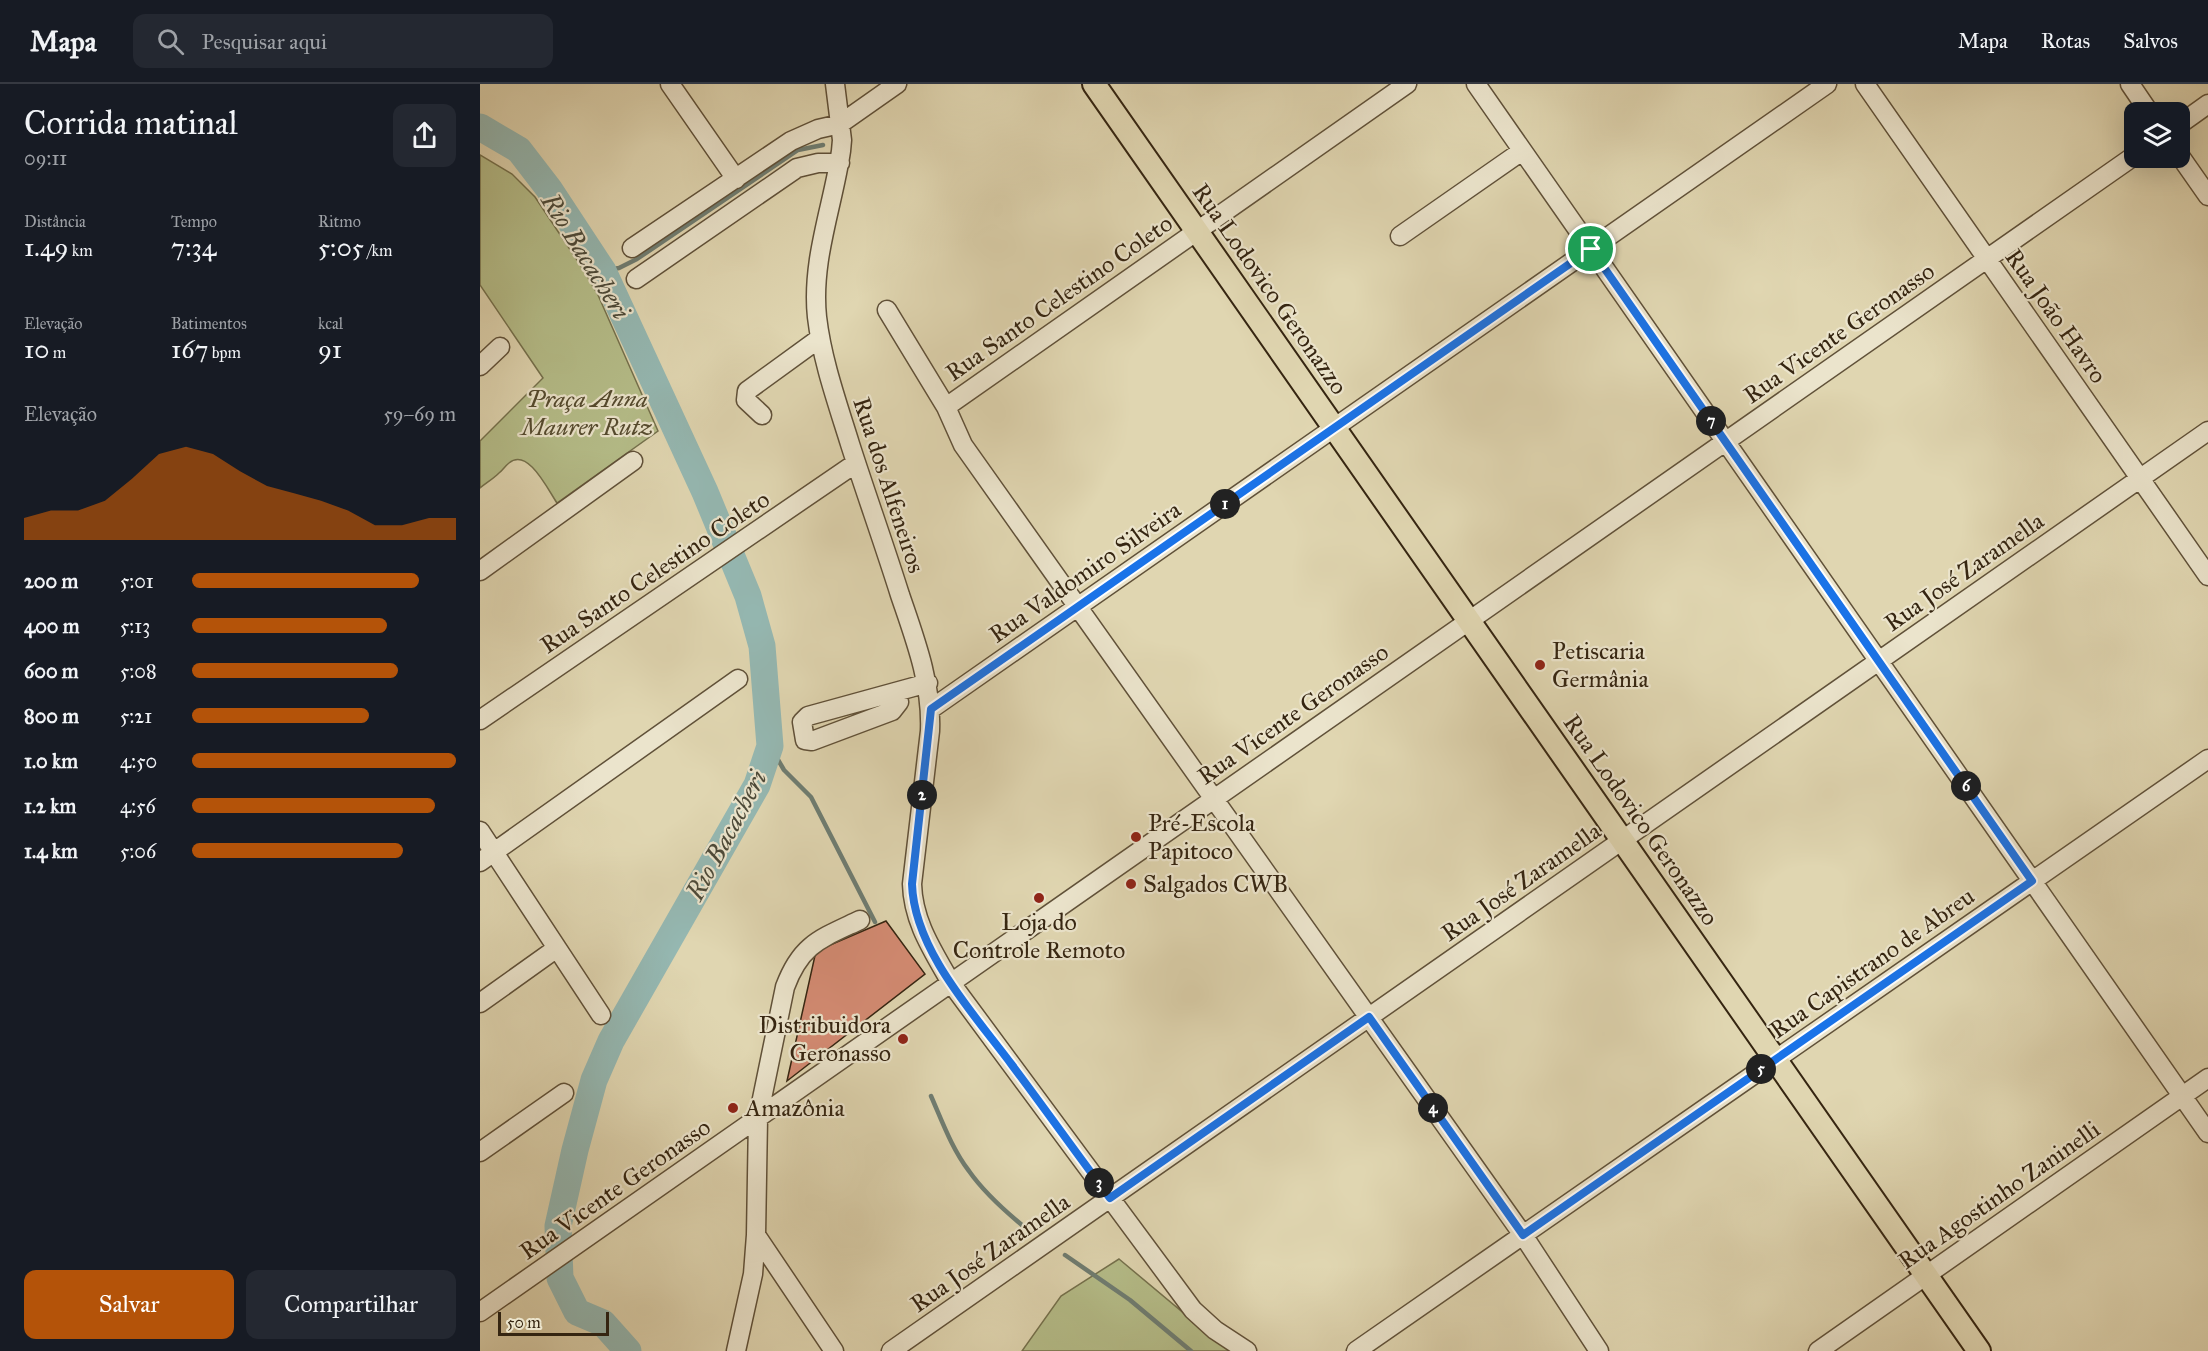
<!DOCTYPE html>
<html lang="pt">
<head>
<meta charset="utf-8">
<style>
	:root { --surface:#171b24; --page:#242831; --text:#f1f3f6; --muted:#9ea1a6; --line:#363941; --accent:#b45309 }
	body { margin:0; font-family:"IM FELL Great Primer",serif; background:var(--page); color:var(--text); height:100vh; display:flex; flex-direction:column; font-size:22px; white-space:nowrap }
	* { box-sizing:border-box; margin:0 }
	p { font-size:20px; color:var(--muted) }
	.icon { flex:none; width:33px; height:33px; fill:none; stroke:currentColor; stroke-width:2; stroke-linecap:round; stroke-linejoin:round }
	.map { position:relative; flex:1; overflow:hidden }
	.details { display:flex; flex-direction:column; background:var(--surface); width:480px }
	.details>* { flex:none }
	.buttons { position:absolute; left:1644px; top:18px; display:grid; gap:12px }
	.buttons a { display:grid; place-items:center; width:66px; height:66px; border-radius:12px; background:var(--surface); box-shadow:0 6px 24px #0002; font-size:30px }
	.scale { position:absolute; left:18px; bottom:15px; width:111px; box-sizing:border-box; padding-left:6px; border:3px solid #352511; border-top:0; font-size:16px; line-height:21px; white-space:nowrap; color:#352511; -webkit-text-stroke:4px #ebe4cc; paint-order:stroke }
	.pin { position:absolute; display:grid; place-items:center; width:51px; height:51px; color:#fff; margin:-26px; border:3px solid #fff; border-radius:50%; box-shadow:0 2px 6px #0007 }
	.km { position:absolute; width:30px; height:30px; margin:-15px; border-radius:50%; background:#222; color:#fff; font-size:16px; line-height:30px; text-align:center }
	.round { display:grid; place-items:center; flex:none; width:63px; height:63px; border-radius:12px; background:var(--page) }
	.overview { display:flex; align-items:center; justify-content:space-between; height:102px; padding:0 24px }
	h1 { font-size:33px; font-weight:600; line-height:45px }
	.stats { display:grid; grid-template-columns:repeat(3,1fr); gap:9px; height:102px; padding:6px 24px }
	.stats div { display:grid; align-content:center }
	.stats b { font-size:26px; font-weight:600 }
	.stats small { font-size:16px; font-weight:400 }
	.stats p { font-size:16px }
	.chart { height:168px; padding:12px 24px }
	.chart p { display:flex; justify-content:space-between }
	.chart svg { width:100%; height:108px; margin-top:6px; fill:var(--accent); opacity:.7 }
	.cta { display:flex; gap:12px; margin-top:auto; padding:12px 24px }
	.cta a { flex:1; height:69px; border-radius:12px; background:var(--accent); color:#fff; font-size:24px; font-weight:600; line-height:69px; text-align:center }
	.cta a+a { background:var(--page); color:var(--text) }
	ul { padding:0 24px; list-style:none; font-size:20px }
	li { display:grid; grid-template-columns:96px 72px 1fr; align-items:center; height:45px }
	li i { height:15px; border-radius:8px; background:var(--accent) }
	header { display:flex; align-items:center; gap:36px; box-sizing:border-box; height:84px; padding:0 30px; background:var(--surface); border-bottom:2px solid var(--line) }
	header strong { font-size:28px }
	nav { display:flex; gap:33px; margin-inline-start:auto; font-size:21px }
	.search { width:420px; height:54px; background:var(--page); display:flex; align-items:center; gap:15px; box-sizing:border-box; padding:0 21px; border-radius:12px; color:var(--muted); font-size:22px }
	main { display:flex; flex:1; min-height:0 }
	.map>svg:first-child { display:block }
	.green { fill:#b5bd89; stroke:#75714d; stroke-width:1.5 }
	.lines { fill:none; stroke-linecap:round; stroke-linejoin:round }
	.stream { stroke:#6f7d72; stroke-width:4.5 }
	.river { stroke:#95b8b2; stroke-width:27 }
	.building { fill:#d48b73; stroke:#352511; stroke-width:1.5 }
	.minor-casing { stroke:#605139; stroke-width:21 }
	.major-casing { stroke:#352511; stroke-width:26 }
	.minor { stroke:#ebe4cc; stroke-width:18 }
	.major { stroke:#e0d6b1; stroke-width:22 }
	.route-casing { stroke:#fff; stroke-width:12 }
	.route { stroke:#1a73e8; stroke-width:8 }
	.poi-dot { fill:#8f2418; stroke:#ebe4cc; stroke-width:2 }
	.labels { text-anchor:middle; stroke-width:4.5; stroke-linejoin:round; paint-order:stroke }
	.street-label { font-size:24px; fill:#352511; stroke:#ebe4cc }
	.park-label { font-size:24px; font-style:italic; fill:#554b2f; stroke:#ebe4cc }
	.poi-label { font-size:24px; fill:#352511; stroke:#ebe4cc; text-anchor:start }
	.water-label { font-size:26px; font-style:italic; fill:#4d4a39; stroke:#ebe4cc }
</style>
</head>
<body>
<header>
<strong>Mapa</strong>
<div class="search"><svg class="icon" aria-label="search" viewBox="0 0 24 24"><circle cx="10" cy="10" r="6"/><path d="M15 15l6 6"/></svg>Pesquisar aqui</div>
<nav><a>Mapa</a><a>Rotas</a><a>Salvos</a></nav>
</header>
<main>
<section class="details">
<div class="overview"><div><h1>Corrida matinal</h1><p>09:11</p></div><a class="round"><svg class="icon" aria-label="share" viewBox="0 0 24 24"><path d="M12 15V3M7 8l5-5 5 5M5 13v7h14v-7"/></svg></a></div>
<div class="stats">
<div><p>Distância</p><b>1.49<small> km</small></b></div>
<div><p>Tempo</p><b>7:34</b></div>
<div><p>Ritmo</p><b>5:05<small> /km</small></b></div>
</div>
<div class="stats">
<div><p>Elevação</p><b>10<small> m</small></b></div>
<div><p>Batimentos</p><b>167<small> bpm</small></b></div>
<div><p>kcal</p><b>91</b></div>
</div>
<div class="chart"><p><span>Elevação</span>59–69 m</p>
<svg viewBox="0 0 160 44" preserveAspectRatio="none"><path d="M0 44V35L10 32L20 32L30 28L40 19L50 9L60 6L70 9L80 16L90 22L100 25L110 28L120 32L130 38L140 38L150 35L160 35V44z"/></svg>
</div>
<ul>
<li><b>200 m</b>5:01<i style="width:86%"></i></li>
<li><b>400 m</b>5:13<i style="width:74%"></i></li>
<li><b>600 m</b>5:08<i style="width:78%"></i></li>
<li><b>800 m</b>5:21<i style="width:67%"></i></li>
<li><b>1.0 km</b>4:50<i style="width:100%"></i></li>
<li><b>1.2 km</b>4:56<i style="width:92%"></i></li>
<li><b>1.4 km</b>5:06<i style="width:80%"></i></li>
</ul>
<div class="cta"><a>Salvar</a><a>Compartilhar</a></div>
</section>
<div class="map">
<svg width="1728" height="1267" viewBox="0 0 1728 1267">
	<rect width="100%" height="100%" fill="#e0d6b1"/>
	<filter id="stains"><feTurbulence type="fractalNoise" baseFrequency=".00333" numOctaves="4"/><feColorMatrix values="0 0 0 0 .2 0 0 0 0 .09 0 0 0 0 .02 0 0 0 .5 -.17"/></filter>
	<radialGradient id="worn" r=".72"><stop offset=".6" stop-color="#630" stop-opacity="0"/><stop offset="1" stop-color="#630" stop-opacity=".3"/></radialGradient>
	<path class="green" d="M0,71L32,90L55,113L103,185L118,211L178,347L77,419C68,406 48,363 29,379C25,382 23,386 19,389C13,395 6,399 0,404V357L63,294L0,201Z
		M639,1175L749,1267H542L581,1212Z"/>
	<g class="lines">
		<path class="stream" d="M123,187L139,184L157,175L318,66L343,61
			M290,662L304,686L331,713L395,838
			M451,1012C462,1037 472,1065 489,1087C505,1110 527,1129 548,1146
			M585,1171L650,1216L711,1267"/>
		<path class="river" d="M0,43L39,66L69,105L123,187L225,408L268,512L282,562L290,662L277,701L131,957L114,996L95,1066L78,1142L80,1194L97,1228L123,1239L148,1267"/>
	</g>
	<path class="building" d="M406,837L445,890L307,997L336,867Z"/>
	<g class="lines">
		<g class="minor-casing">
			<path id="minor" d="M190,0L256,95
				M355,0L362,56L361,67C353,122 331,176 337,233C342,276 357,318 370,360C386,410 404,460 420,511C435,555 452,599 450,647L432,800C433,838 453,867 471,899L713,1226L735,1246L767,1267
				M996,0L1728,1049
				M1385,0L1728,492
				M1650,0L1669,28
				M1700,40L1728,20
				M1700,72L1728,112
				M920,152L1042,67
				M152,164L311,57L338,45L360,40L417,0
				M156,195L317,84L338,79H360
				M407,226L466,323L483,361L1043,1151L1119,1267
				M0,282L20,263
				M466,323L927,0
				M282,331L266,316L267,307L340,254
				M0,487L153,377
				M416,608L419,618L412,627L332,657L325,656L322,638L328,632L448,599
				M451,625L1347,0
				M0,636L376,379
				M0,747L121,931
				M0,778L258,595
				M0,919L77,864
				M0,1068L84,1009
				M276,1151L354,1267
				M0,1228L1654,72
				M256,1267L273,1190L276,1151L278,1034L305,903C321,860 340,855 380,836
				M411,1267L1728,347
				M876,1267L1728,675
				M1338,1267L1728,994"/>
		</g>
		<g class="major-casing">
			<path id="major" d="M614,0L1499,1267"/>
		</g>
		<use href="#minor" class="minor"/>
		<use href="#major" class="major"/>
	</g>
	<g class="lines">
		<g class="route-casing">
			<path id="route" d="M1111,165L1552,797L1043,1151L889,933L630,1114C597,1070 565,1025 532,981C494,930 434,866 432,800L451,625Z"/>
		</g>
		<use href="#route" class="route"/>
	</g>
	<g class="poi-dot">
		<circle cx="1060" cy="581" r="6"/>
		<circle cx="656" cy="753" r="6"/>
		<circle cx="651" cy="800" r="6"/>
		<circle cx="559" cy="814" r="6"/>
		<circle cx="423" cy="955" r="6"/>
		<circle cx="253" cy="1024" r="6"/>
	</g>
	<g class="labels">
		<g class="street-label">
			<text transform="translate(790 205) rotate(55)" y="8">Rua Lodovico Geronazzo</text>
			<text transform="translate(579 214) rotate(-35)" y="8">Rua Santo Celestino Coleto</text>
			<text transform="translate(1576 232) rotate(55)" y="8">Rua João Havro</text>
			<text transform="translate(1359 249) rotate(-35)" y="8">Rua Vicente Geronasso</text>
			<text transform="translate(409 401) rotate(72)" y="8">Rua dos Alfeneiros</text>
			<text transform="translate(175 488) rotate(-34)" y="8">Rua Santo Celestino Coleto</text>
			<text transform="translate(605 488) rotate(-35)" y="8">Rua Valdomiro Silveira</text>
			<text transform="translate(1484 488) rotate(-35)" y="8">Rua José Zaramella</text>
			<text transform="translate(813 630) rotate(-35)" y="8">Rua Vicente Geronasso</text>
			<text transform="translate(1161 736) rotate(55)" y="8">Rua Lodovico Geronazzo</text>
			<text transform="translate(1041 798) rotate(-35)" y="8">Rua José Zaramella</text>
			<text transform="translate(1392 879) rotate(-35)" y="8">Rua Capistrano de Abreu</text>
			<text transform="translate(135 1105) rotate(-35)" y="8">Rua Vicente Geronasso</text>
			<text transform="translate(1519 1111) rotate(-35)" y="8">Rua Agostinho Zaninelli</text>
			<text transform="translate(510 1169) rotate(-35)" y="8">Rua José Zaramella</text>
		</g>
		<g class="park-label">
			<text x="107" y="323">Praça Anna<tspan x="107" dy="28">Maurer Rutz</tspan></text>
		</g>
		<g class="poi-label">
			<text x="1072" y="575">Petiscaria<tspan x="1072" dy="28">Germânia</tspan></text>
			<text x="668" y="747">Pré-Escola<tspan x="668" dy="28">Papitoco</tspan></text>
			<text x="663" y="808">Salgados CWB</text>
			<text x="559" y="846" text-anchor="middle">Loja do<tspan x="559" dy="28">Controle Remoto</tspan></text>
			<text x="411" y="949" text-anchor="end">Distribuidora<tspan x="411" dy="28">Geronasso</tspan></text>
			<text x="265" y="1032">Amazônia</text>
		</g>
		<g class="water-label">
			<text transform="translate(106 172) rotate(58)" y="9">Rio Bacacheri</text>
			<text transform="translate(246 751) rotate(-62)" y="9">Rio Bacacheri</text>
		</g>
	</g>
	<rect width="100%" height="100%" filter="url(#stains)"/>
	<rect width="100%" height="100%" fill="url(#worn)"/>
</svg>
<div class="buttons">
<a><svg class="icon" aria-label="layers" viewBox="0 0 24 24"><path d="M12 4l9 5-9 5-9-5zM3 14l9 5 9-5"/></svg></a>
</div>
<div class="scale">50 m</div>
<div class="pin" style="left:1111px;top:165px;background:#1e9e55"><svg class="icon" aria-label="arrive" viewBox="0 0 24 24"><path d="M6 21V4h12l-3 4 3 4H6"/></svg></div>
<b class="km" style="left:745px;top:420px">1</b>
<b class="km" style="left:442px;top:711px">2</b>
<b class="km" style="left:619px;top:1099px">3</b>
<b class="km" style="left:953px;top:1024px">4</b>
<b class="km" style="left:1281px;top:985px">5</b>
<b class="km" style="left:1486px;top:702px">6</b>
<b class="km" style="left:1231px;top:337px">7</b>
</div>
</main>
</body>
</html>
